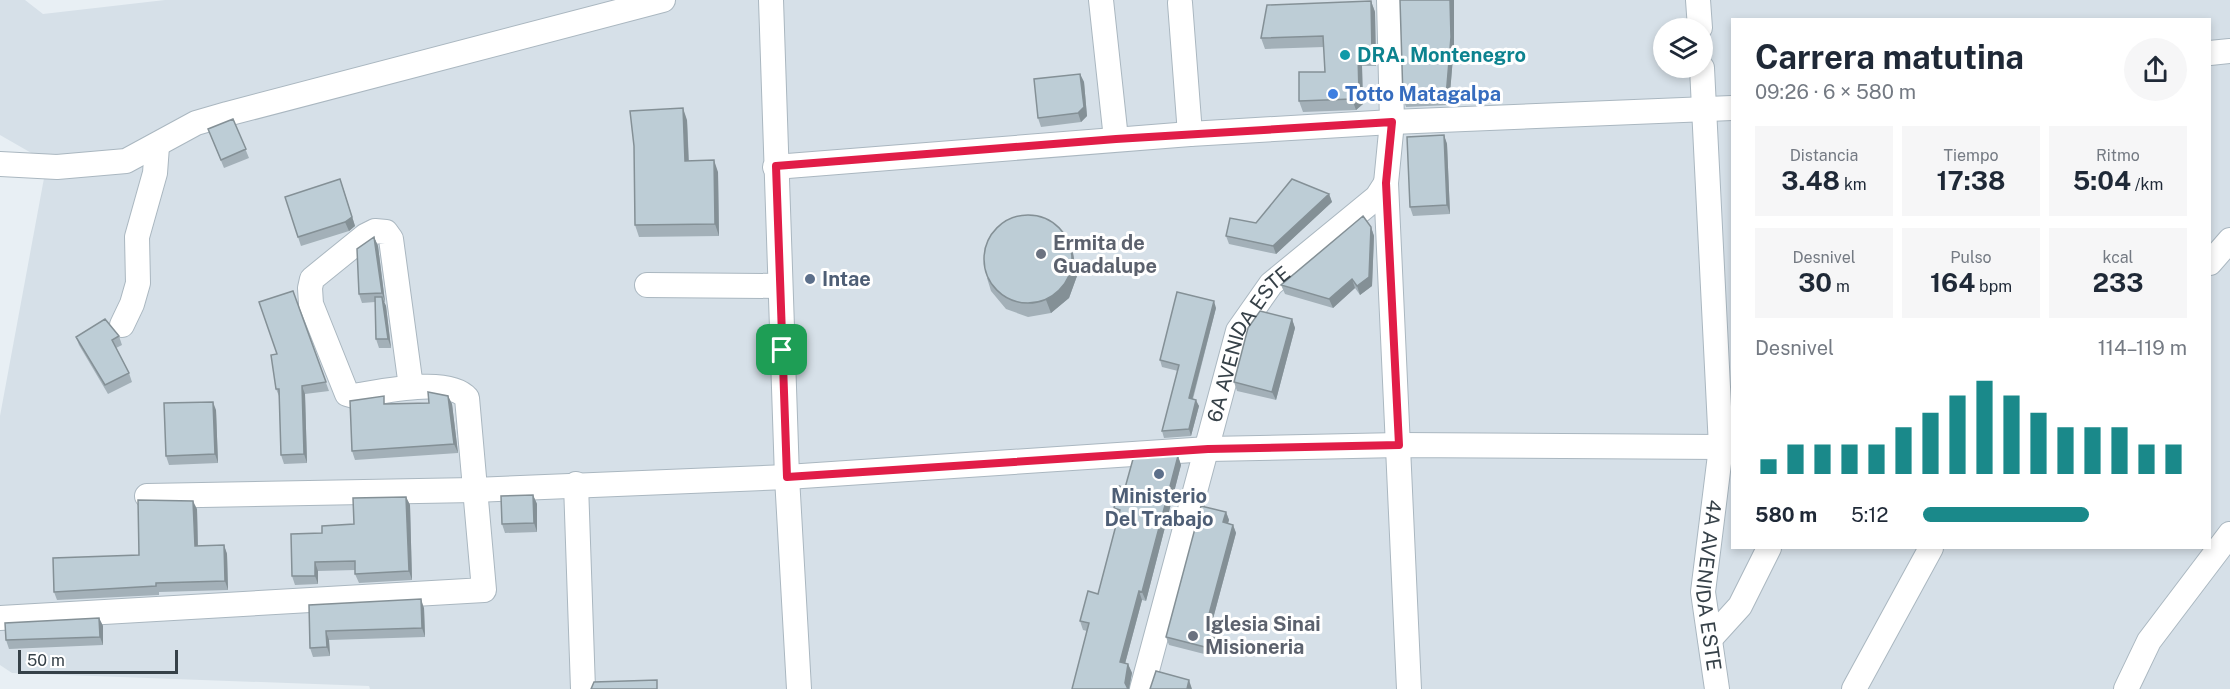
<!DOCTYPE html>
<html lang="es">
<head>
<meta charset="utf-8">
<style>
	:root { --surface:#fff; --page:#f6f6f7; --text:#1f2937; --muted:#747a83; --accent:#1a898a }
	body { margin:0; font-family:"Public Sans",sans-serif; background:var(--page); color:var(--text); height:100vh; display:flex; flex-direction:column; font-size:22px; white-space:nowrap }
	* { box-sizing:border-box; margin:0 }
	p { font-size:20px; color:var(--muted) }
	.icon { flex:none; width:33px; height:33px; fill:none; stroke:currentColor; stroke-width:2; stroke-linecap:round; stroke-linejoin:round }
	.map { position:relative; flex:1; overflow:hidden }
	.side { position:absolute; left:1731px; top:18px; width:480px; height:531px; display:flex; flex-direction:column; background:var(--surface); border-radius:0px; box-shadow:0 3px 9px #0003 }
	.side>* { flex:none }
	.controls { position:absolute; left:1653px; top:18px; display:grid; gap:12px }
	.controls a { display:grid; place-items:center; width:60px; height:60px; border-radius:50%; background:var(--surface); box-shadow:0 3px 9px #0003; font-size:30px }
	.scale { position:absolute; left:18px; bottom:15px; width:160px; box-sizing:border-box; padding-left:6px; border:3px solid #364148; border-top:0; font-size:16px; line-height:21px; white-space:nowrap; color:#364148; -webkit-text-stroke:4px #fff; paint-order:stroke }
	.pin { position:absolute; display:grid; place-items:center; width:51px; height:51px; color:#fff; margin:-26px; border-radius:12px; box-shadow:0 3px 9px #0006 }
	.round { display:grid; place-items:center; flex:none; width:63px; height:63px; border-radius:32px; background:var(--page) }
	.summary { display:flex; align-items:center; justify-content:space-between; height:102px; padding:0 24px }
	h1 { font-size:33px; font-weight:700; line-height:45px }
	.metrics { display:grid; grid-template-columns:repeat(3,1fr); gap:9px; height:102px; padding:6px 24px }
	.metrics div { display:grid; align-content:center; border-radius:0px; background:var(--page); text-align:center }
	.metrics b { font-size:26px; font-weight:700 }
	.metrics small { font-size:16px; font-weight:400 }
	.metrics p { font-size:16px }
	.chart { height:168px; padding:12px 24px }
	.chart p { display:flex; justify-content:space-between }
	.chart svg { width:100%; height:108px; margin-top:6px; stroke:var(--accent); stroke-width:6 }
	ul { padding:0 24px; list-style:none; font-size:20px }
	li { display:grid; grid-template-columns:96px 72px 1fr; align-items:center; height:45px }
	li i { height:15px; border-radius:8px; background:var(--accent) }
	.map>svg:first-child { display:block }
	.residential { fill:#d6e0e8; fill-rule:evenodd }
	.lines { fill:none; stroke-linecap:round; stroke-linejoin:round }
	.minor-casing { stroke:#aab7c0; stroke-width:26 }
	.minor { stroke:#fff; stroke-width:24 }
	.wall { fill:#a3b0b8 }
	.shaded-wall { fill:#849096 }
	.building { fill:#bdcdd6; stroke:#849096; stroke-width:1.5 }
	.route-casing { stroke:#fff; stroke-width:12 }
	.route { stroke:#e11d48; stroke-width:8 }
	.culture-dot { fill:#0f9aa8; stroke:#fff; stroke-width:2 }
	.shop-dot { fill:#3f7fe0; stroke:#fff; stroke-width:2 }
	.worship-dot { fill:#6b7280; stroke:#fff; stroke-width:2 }
	.service-dot { fill:#5c6f8a; stroke:#fff; stroke-width:2 }
	.labels { text-anchor:middle; stroke-width:6; stroke-linejoin:round; paint-order:stroke }
	.culture-label { font-size:20px; font-weight:bold; fill:#0d838f; stroke:#fff; text-anchor:start }
	.shop-label { font-size:20px; font-weight:bold; fill:#366cbe; stroke:#fff; text-anchor:start }
	.worship-label { font-size:20px; font-weight:bold; fill:#5b616d; stroke:#fff; text-anchor:start }
	.service-label { font-size:20px; font-weight:bold; fill:#4e5e75; stroke:#fff; text-anchor:start }
	.street-label { font-size:20px; fill:#364148; stroke:#fff }
</style>
</head>
<body>
<div class="map">
<svg width="2230" height="689" viewBox="0 0 2230 689">
	<rect width="100%" height="100%" fill="#e8eff4"/>
	<path class="residential" d="M0,0H25L43,14L165,0H2230V689H370L369,686L12,673L0,665V416L47,162L0,135ZM1732,20H2210V548H1732ZM1664,28H1702V68H1664Z"/>
	<g class="lines">
		<g class="minor-casing">
			<g id="minor">
				<path d="M771,0L787,477L799,689"/>
				<path d="M1101,0L1116,139"/>
				<path d="M1389,0L1392,122L1386,183L1409,689"/>
				<path d="M1698,0L1700,28"/>
				<path d="M1180,3L1190,134"/>
				<path d="M2210,53L2230,51"/>
				<path id="s1" d="M1702,68L1721,447L1703,592L1717,689"/>
				<path d="M0,164L57,167L126,161L196,123L227,114L663,0"/>
				<path d="M775,167L1190,134L1392,122L1732,108"/>
				<path d="M2210,263L2230,240"/>
				<path d="M647,285L779,286"/>
				<path d="M122,325L132,304L138,283L137,237L155,173L157,146"/>
				<path d="M576,484L583,689"/>
				<path d="M147,496L474,490L787,477L1208,449L1399,445L1721,447"/>
				<path d="M0,618L484,590L467,398C448,376 380,392 354,396L347,394L311,304L310,288L312,279L365,236L375,231L386,232L391,239L411,387"/>
				<path d="M1710,639L1740,606L1769,548"/>
				<path id="s2" d="M1142,689L1238,331L1271,284L1377,197L1386,183"/>
				<path d="M1854,689L1931,548"/>
				<path d="M2126,689L2149,641L2230,534"/>
			</g>
		</g>
		<use href="#minor" class="minor"/>
	</g>
	<path class="wall" d="M1371,1L1375,12L1376,66H1362L1363,104L1356,110L1303,112L1299,101L1325,72L1324,47L1265,49L1261,38Z
		M1454,45L1449,105L1406,107L1403,98Z
		M1080,74L1084,82L1087,116L1081,122L1041,127L1038,118Z
		M233,119L249,158L224,168L208,129Z
		M687,120L689,161L718,172L719,236L639,237L635,225Z
		M1444,135L1447,144L1450,214L1413,216L1410,207Z
		M343,188L355,226L349,231L301,246L298,237Z
		M1329,194L1332,202L1276,254L1229,244L1226,236L1256,223Z
		M1371,227L1374,236L1372,286L1360,295L1355,288L1333,308L1285,294L1281,285Z
		M374,237L378,246L385,302H384L386,306L391,348H379L376,339L375,302L362,303L359,294Z
		M1073,253L1077,276L1069,298L1051,313L1028,317L1006,309L991,291L987,278Z
		M293,291L329,391L305,394L307,463L284,464L281,455L279,396L276,389L277,354Z
		M1216,308L1193,399L1199,406L1191,436L1164,438L1162,431L1178,371L1162,367L1160,360Z
		M1292,319L1295,328L1276,400L1237,391L1234,382Z
		M119,336L122,345L116,348L129,373L132,382L108,394L79,345L76,337Z
		M448,396L452,404L458,453L355,460L352,451L387,404L429,403Z
		M216,410L218,463L169,465L166,456Z
		M1178,456L1181,465L1146,601L1142,600L1125,664H1128L1132,673L1129,689H1072L1087,631L1083,630L1080,621L1098,594L1118,517L1114,508L1125,488Z
		M533,495L537,504V532L505,533L502,524Z
		M406,497L410,505L412,580L359,583L355,574V570L318,571V584L295,585L292,576L322,533L354,524Z
		M197,509L198,546L224,545L227,554L228,590L159,592V595L57,600L54,592L139,555Z
		M1226,512L1229,520L1228,523L1233,525L1236,533L1213,619L1216,620L1219,628L1212,656L1169,645L1166,637Z
		M309,605L424,608L425,637L329,640L330,656L313,657L310,648Z
		M99,618L103,626V645L9,649L6,640Z"/>
	<path class="shaded-wall" d="M1450,0H1454V45L1449,105L1446,97Z
		M1371,1L1375,12L1376,66L1372,55Z
		M1358,55L1362,66L1363,104L1356,110L1352,99Z
		M1080,74L1084,82L1087,116L1081,122L1078,113Z
		M683,108L687,120L689,173L685,161Z
		M1444,135L1447,144L1450,214L1447,205Z
		M714,160L718,172L719,236L715,224Z
		M343,188L355,226L349,231L345,222Z
		M1329,194L1332,202L1276,254L1273,246Z
		M1371,227L1374,236L1372,286L1360,295L1357,286Z
		M374,237L378,246L385,302L382,293Z
		M1068,241L1073,253L1077,276L1069,298L1051,313L1046,300Z
		M1352,279L1355,288L1333,308L1329,299Z
		M382,297L386,306L391,348L388,339Z
		M1214,301L1216,308L1191,404L1189,398Z
		M1292,319L1295,328L1276,400L1272,392Z
		M302,386L305,394L307,463L304,454Z
		M448,396L452,404L458,453L454,444Z
		M1196,400L1199,406L1191,436L1189,429Z
		M213,402L216,410L218,463L215,454Z
		M1178,456L1181,465L1146,601L1142,592Z
		M533,495L537,504V532L534,523Z
		M406,497L410,505L412,580L409,571Z
		M193,501L197,509L198,555L195,546Z
		M1226,512L1229,520L1226,530L1223,522Z
		M1233,525L1236,533L1211,626L1208,618Z
		M224,545L227,554L228,590L225,581Z
		M315,562L318,571V584L315,576Z
		M1139,591L1142,600L1123,671L1120,662Z
		M421,599L424,608L425,637L422,628Z
		M99,618L103,626V645L100,637Z
		M1216,620L1219,628L1212,656L1209,648Z
		M326,631L329,640L330,656L327,647Z
		M1128,664L1132,673L1129,689H1127L1125,683Z
		M1189,680L1192,689H1187Z"/>
	<path class="building" d="M1400,0H1450L1451,37L1446,97L1403,98Z
		M1371,1L1372,55H1358L1359,93L1352,99L1299,101V72H1325L1323,36L1261,38L1267,5Z
		M1080,74L1084,107L1078,113L1038,118L1034,79Z
		M683,108L685,161L714,160L715,224L635,225L634,146L630,111Z
		M233,119L246,149L221,160L208,129Z
		M1444,135L1447,205L1410,207L1407,137Z
		M340,179L352,217L345,222L298,237L285,197Z
		M1292,179L1329,194L1273,246L1226,236L1230,218L1256,223Z
		M984 259a44 44 0 1 1 88 0a44 44 0 1 1-88 0Z
		M1363,216L1371,227L1369,277L1357,286L1352,279L1329,299L1281,285Z
		M374,237L382,293L359,294L357,249Z
		M293,291L326,382L302,386L304,454L281,455L279,389H276L271,355L277,354L259,302Z
		M1177,292L1214,301L1189,398L1196,400L1189,429L1162,431L1179,365L1160,360Z
		M375,297H382L388,339H376Z
		M1260,311L1292,319L1272,392L1234,382L1248,328Z
		M105,319L119,336L112,340L129,373L105,385L76,337Z
		M428,392L448,396L454,444L352,451L350,401L384,396V404L429,403Z
		M213,402L215,454L166,456L164,403Z
		M1178,456L1142,592L1139,591L1120,662L1128,664L1125,683L1128,689H1072L1089,623L1080,621L1088,591L1098,594L1120,510L1114,508L1119,486L1125,488L1133,459Z
		M533,495L534,523L502,524L501,496Z
		M406,497L409,571L355,574V561L315,562V576H292L291,534L322,533V526L354,524L353,498Z
		M138,500L193,501L195,546L224,545L225,581L156,583V586L54,592L53,558L139,555Z
		M1201,506L1226,512L1223,522L1233,525L1208,618L1216,620L1209,648L1166,637Z
		M421,599L422,628L326,631L327,647L310,648L309,605Z
		M99,618L100,637L6,640L5,623Z
		M1156,671L1189,680L1187,689H1150Z
		M657,680V689H591L594,682Z"/>
	<g class="lines">
		<g class="route-casing">
			<path id="route" d="M1392,122L1386,183L1399,445L1208,449L787,477L776,166L1116,139Z"/>
		</g>
		<use href="#route" class="route"/>
	</g>
	<circle class="culture-dot" cx="1345" cy="55" r="6"/>
	<circle class="shop-dot" cx="1333" cy="94" r="6"/>
	<g class="worship-dot">
		<circle cx="1041" cy="254" r="6"/>
		<circle cx="1193" cy="636" r="6"/>
	</g>
	<g class="service-dot">
		<circle cx="810" cy="279" r="6"/>
		<circle cx="1159" cy="474" r="6"/>
	</g>
	<g class="labels">
		<g class="culture-label">
			<text x="1357" y="62">DRA. Montenegro</text>
		</g>
		<g class="shop-label">
			<text x="1345" y="101">Totto Matagalpa</text>
		</g>
		<g class="worship-label">
			<text x="1053" y="250">Ermita de<tspan x="1053" dy="23">Guadalupe</tspan></text>
			<text x="1205" y="631">Iglesia Sinai<tspan x="1205" dy="23">Misioneria</tspan></text>
		</g>
		<g class="service-label">
			<text x="822" y="286">Intae</text>
			<text x="1159" y="503" text-anchor="middle">Ministerio<tspan x="1159" dy="23">Del Trabajo</tspan></text>
		</g>
		<g class="street-label">
			<text dy="7" stroke="none"><textPath href="#s2" startOffset="363">6A AVENIDA ESTE</textPath></text>
			<text dy="7" stroke="none"><textPath href="#s1" startOffset="519">4A AVENIDA ESTE</textPath></text>
		</g>
	</g>
</svg>
<div class="controls">
<a><svg class="icon" aria-label="layers" viewBox="0 0 24 24"><path d="M12 4l9 5-9 5-9-5zM3 14l9 5 9-5"/></svg></a>
</div>
<div class="scale">50 m</div>
<div class="pin" style="left:782px;top:350px;background:#1e9e55"><svg class="icon" aria-label="arrive" viewBox="0 0 24 24"><path d="M6 21V4h12l-3 4 3 4H6"/></svg></div>
<section class="side">
<div class="summary"><div><h1>Carrera matutina</h1><p>09:26 · 6 × 580 m</p></div><a class="round"><svg class="icon" aria-label="share" viewBox="0 0 24 24"><path d="M12 15V3M7 8l5-5 5 5M5 13v7h14v-7"/></svg></a></div>
<div class="metrics">
<div><p>Distancia</p><b>3.48<small> km</small></b></div>
<div><p>Tiempo</p><b>17:38</b></div>
<div><p>Ritmo</p><b>5:04<small> /km</small></b></div>
</div>
<div class="metrics">
<div><p>Desnivel</p><b>30<small> m</small></b></div>
<div><p>Pulso</p><b>164<small> bpm</small></b></div>
<div><p>kcal</p><b>233</b></div>
</div>
<div class="chart"><p><span>Desnivel</span>114–119 m</p>
<svg viewBox="0 0 160 44" preserveAspectRatio="none"><path d="M5 44V38M15 44V32M25 44V32M35 44V32M45 44V32M55 44V25M65 44V19M75 44V12M85 44V6M95 44V12M105 44V19M115 44V25M125 44V25M135 44V25M145 44V32M155 44V32"/></svg>
</div>
<ul>
<li><b>580 m</b>5:12<i style="width:63%"></i></li>
</ul>
</section>
</div>
</body>
</html>
